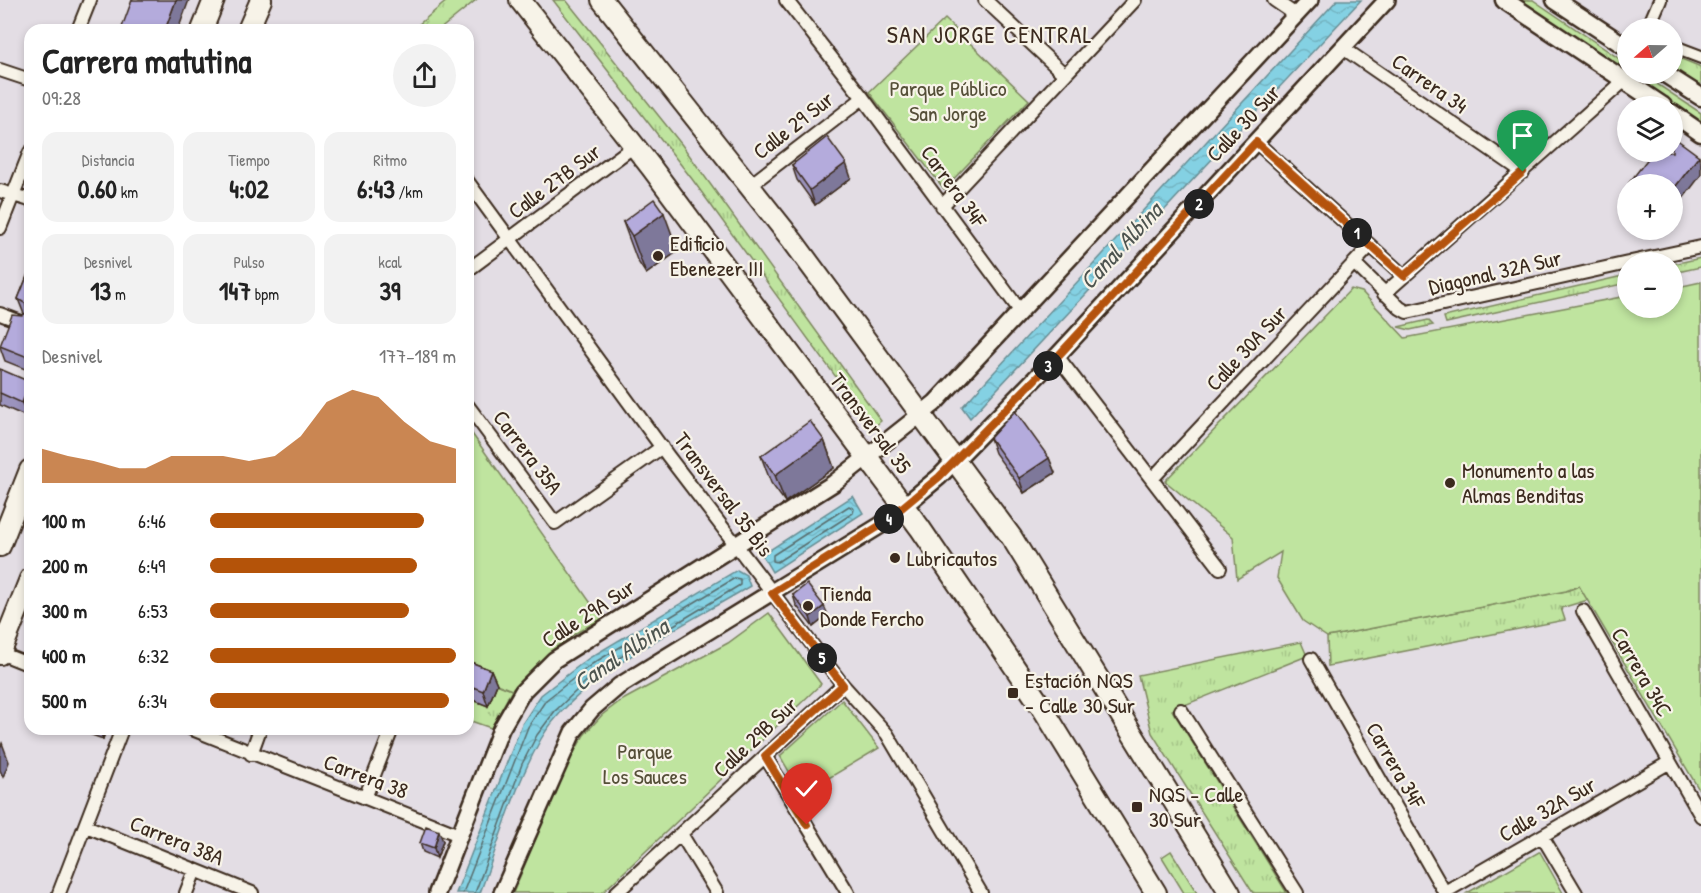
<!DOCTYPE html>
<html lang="es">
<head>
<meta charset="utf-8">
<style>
	:root { --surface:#fff; --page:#f2f2f2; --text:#222; --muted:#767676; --accent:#b45309 }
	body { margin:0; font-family:"Patrick Hand",sans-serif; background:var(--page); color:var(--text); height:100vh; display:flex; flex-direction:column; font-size:22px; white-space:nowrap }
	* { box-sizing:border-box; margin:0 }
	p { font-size:20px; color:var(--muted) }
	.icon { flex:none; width:33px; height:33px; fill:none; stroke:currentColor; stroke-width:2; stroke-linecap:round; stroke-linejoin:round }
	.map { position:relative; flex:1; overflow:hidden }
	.side { position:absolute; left:24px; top:24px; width:450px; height:711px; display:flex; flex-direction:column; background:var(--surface); border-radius:18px; box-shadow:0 3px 9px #0003 }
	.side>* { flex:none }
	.needle { width:39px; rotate:250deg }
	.controls { position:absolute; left:1617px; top:18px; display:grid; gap:12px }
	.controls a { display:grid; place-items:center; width:66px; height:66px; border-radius:50%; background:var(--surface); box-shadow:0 3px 9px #0003; font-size:30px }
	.pin { position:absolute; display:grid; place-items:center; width:51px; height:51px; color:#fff; margin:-62px -26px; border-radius:50% 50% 50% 0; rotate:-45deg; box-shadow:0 0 6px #0007 }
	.pin .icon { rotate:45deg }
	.km { position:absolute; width:30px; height:30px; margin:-15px; border-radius:50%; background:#222; color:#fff; font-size:16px; line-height:30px; text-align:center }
	.round { display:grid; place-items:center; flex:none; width:63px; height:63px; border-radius:32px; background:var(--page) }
	.head { display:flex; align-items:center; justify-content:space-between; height:102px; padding:0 18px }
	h1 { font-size:33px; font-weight:700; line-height:45px }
	.stats { display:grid; grid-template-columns:repeat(3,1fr); gap:9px; height:102px; padding:6px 18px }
	.stats div { display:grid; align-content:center; border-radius:15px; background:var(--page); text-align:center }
	.stats b { font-size:26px; font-weight:700 }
	.stats small { font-size:16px; font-weight:400 }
	.stats p { font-size:16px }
	.chart { height:168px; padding:12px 18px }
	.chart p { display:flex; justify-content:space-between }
	.chart svg { width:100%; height:108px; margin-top:6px; fill:var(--accent); opacity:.7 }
	ul { padding:0 18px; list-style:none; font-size:20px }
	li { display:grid; grid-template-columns:96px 72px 1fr; align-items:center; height:45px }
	li i { height:15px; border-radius:8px; background:var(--accent) }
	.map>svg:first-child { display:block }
	.grass { fill:url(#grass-tufts); stroke:#7d875e; stroke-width:1.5 }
	.park { fill:#bfe49f; stroke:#7d875e; stroke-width:1.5 }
	.water { fill:url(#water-waves); stroke:#678e94; stroke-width:1.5 }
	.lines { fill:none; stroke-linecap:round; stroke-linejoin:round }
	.shore { stroke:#586d6d; stroke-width:1.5 }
	.minor-casing { stroke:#3b2a1e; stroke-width:16 }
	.tertiary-casing { stroke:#3b2a1e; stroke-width:20 }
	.secondary-casing { stroke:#3b2a1e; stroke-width:21 }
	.primary-casing { stroke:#3b2a1e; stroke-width:24 }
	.trunk-casing { stroke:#3b2a1e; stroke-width:24 }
	.minor { stroke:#f7f3e8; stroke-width:12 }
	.tertiary { stroke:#f7f3e8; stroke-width:15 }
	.secondary { stroke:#f7f3e8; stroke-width:16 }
	.primary { stroke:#f7f3e8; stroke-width:20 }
	.trunk { stroke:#f7f3e8; stroke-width:20 }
	.wall { fill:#9b93bd; stroke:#3b2a1e; stroke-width:1.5 }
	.shaded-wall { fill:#7e789a; stroke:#3b2a1e; stroke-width:1.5 }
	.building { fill:#b4abdc; stroke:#3b2a1e; stroke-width:1.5 }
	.route-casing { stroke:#fff; stroke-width:12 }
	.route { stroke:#b45309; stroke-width:8 }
	.poi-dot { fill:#3b2a1e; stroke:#f7f3e8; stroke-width:2 }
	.labels { text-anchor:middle; stroke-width:4.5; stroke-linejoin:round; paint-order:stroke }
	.street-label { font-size:22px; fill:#3b2a1e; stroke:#f7f3e8 }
	.park-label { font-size:22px; fill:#554f38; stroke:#f7f3e8 }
	.poi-label { font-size:22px; fill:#3b2a1e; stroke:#f7f3e8; text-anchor:start }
	.neighbourhood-label { font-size:24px; letter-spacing:1.5px; fill:#3b2a1e; stroke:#f7f3e8 }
	.water-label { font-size:24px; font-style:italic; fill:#4d544f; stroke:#f7f3e8 }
</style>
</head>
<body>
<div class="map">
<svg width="1701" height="893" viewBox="0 0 1701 893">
	<defs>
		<pattern id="grass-tufts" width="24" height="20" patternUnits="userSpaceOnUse" patternTransform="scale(1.5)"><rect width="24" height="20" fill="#bfe49f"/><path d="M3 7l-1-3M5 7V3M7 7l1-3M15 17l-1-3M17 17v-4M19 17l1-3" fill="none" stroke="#a5c488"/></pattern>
		<pattern id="water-waves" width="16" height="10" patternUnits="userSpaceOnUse" patternTransform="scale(1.5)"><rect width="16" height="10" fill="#84d1e3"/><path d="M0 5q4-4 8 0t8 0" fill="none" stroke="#73b4c2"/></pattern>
	</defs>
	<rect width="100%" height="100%" fill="#e3dde4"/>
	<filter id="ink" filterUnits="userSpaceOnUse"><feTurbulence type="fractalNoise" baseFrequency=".0167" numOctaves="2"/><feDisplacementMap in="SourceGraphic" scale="12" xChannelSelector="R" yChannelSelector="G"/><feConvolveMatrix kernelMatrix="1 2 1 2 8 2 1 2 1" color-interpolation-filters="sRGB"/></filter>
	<g filter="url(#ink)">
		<path class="grass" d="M448,0H476L439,30H412Z
			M553,0H566L682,145L881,421L873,428L692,179Z
			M1519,0H1533L1627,64L1628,74H1642L1701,113V125Z
			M1672,55L1701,67V86L1673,69Z
			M1701,258V267L1673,273V264Z
			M1627,275V283L1446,323L1444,317Z
			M1428,320L1433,325L1410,330L1398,327Z
			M1579,586L1588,600L1561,608L1565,620L1328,666L1327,637L1566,591Z
			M1301,642L1307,656L1172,710L1287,893H1253L1152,733L1138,675Z
			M497,684L512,690L491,728L468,720V698L488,706Z
			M1171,851L1197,893H1184L1162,857Z"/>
		<path class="park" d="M945,19L1029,100L944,189L869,92Z
			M1701,282V793L1579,586L1566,591L1327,637L1303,621L1277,578L1281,552L1237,579L1233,537L1165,481L1351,289L1362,292L1405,338L1627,296L1628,308H1672L1673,288Z
			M468,428L602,619C559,640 544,656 512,690L468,673Z
			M769,613L821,684L602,893H513L566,767L584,735L602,715L619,702L728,643Z
			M842,700L879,748L802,794L780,756Z
			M1540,852L1563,893H1467L1539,852Z"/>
		<path class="water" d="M1337,0H1361L970,418L962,407Z
			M853,496L863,513L772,572L762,555Z
			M737,570L746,575L750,586C687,624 577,676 541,739C514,787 499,842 480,893H456L522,724L541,695L589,658Z"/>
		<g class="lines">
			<path class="shore" d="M849,506L854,509L853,513L777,562L773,561V555Z
				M463,893L528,727L546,700L592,664L735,578L740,579V585L596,672L555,711L537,735L522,764L475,893"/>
			<g class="minor-casing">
				<path id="minor" d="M786,0L863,98L1021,312
					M985,0L1065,75
					M1274,0L1296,15
					M1648,28L1660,0
					M78,30L90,0
					M1672,46L1701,57
					M1343,48L1523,172
					M0,70L30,80
					M1256,142L1404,276
					M468,182L668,456L843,685L887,734L981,893
					M749,186L863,98
					M0,191L30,200
					M942,206L1135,0
					M0,228L30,152
					M1631,262L1701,247
					M1354,263L1400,308L1407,312L1628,263
					M468,270L634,146
					M1384,294L1625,80
					M0,314L24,323
					M1057,356L1220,568
					M468,406L555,523L662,447
					M1152,479L1370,246
					M1583,611L1701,816
					M0,653L30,665
					M1311,659L1445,893
					M1181,710L1297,893
					M192,729L459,835
					M251,754L260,729
					M765,756L848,893
					M365,798L392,729
					M86,826L252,893
					M681,834L717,893
					M1542,836L1576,893
					M1445,892L1670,762
					M59,893L122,729
					M186,893L195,870
					M616,893L843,685"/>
			</g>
			<g class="tertiary-casing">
				<path id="tertiary" d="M437,893L501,729L523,691L554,660L834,483L935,403L1310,0
					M502,893L573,732L592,709L619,686L881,525L939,477L1057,356L1387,0"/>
			</g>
			<g class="secondary-casing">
				<path id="secondary" d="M1504,0L1663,106
					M1555,0L1628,48
					M1665,74L1701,97
					M1672,113L1701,133"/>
			</g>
			<g class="primary-casing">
				<path id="primary" d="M202,30L214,0
					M248,30L261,0
					M0,546L30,470
					M0,654L30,579"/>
			</g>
			<g class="trunk-casing">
				<path id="trunk" d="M520,0L651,167L920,528L1043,709L1156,893
					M602,0L792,240L1012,538L1230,893"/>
			</g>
			<use href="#minor" class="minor"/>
			<use href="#tertiary" class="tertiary"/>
			<use href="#secondary" class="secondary"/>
			<use href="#primary" class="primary"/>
			<use href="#trunk" class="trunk"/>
		</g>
		<path class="wall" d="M792,165L851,178L815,205L797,180Z
			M623,222L678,251L646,274L637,260Z
			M30,269V371L5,361L0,347L22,316L24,314L18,299Z
			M30,382V411L27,417L0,405V393Z
			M990,438L1049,458L1055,473L1024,493L995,453Z
			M824,440L834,468L785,502L771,483L761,456Z
			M793,595L828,615L813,627L796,605Z
			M468,661L491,670L497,684L488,706L468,698Z
			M85,729H106L103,739L86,733Z
			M443,841L437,858L423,852L420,843Z"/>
		<path class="shaded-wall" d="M176,0H189L178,30H165Z
			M1699,156L1701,162V175L1672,213V191Z
			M846,163L851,178L815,205L810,190Z
			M664,213L678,251L646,274L632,236Z
			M30,383V411L27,417L22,403Z
			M824,440L834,468L785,502L775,475Z
			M1049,458L1055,473L1024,493L1019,478Z
			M824,606L828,615L813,627L810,617Z
			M491,670L497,684L488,706L483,691Z
			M99,729H106L103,739Z
			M2,743L9,762L3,777L0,770V748Z
			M439,831L443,841L437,858L434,848Z"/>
		<path class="building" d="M132,0H176L165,30H121Z
			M1672,136L1699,156L1672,191V184H1631L1629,183L1653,152H1672Z
			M827,137L846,163L810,190L792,165Z
			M654,199L664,213L632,236L623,222Z
			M30,269V358L0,346L12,315L22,316L27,312L26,304L18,299Z
			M0,369L30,382L22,403L0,393Z
			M1015,411L1049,458L1019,478L990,438Z
			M810,421L824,440L775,475L761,456Z
			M807,584L824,606L810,617L793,595Z
			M468,661L491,670L483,691L468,685Z
			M426,826L439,831L434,848L420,843Z"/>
	</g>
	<g class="lines" filter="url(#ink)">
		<g class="route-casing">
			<path id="route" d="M807,825L765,756L843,685L772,593L881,525L939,477L1058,356L1256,142L1404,276L1523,172"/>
		</g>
		<use href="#route" class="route"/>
	</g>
	<g class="poi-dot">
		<circle cx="658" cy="256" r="6"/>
		<circle cx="1450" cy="483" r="6"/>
		<circle cx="895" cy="558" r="6"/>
		<circle cx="808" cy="606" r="6"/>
		<rect x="1007" y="687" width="12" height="12" rx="3"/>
		<rect x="1131" y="801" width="12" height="12" rx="3"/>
	</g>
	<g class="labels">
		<g class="street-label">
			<text transform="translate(1430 83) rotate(35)" y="8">Carrera 34</text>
			<text transform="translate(1243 123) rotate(-47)" y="8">Calle 30 Sur</text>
			<text transform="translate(793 125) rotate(-38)" y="8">Calle 29 Sur</text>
			<text transform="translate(554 181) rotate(-37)" y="8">Calle 27B Sur</text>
			<text transform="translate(954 186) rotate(54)" y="8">Carrera 34F</text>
			<text transform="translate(1495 272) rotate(-13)" y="8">Diagonal 32A Sur</text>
			<text transform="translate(1246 348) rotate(-47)" y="8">Calle 30A Sur</text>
			<text transform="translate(871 423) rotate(53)" y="8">Transversal 35</text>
			<text transform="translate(528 452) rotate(53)" y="8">Carrera 35A</text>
			<text transform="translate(724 494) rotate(53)" y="8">Transversal 35 Bis</text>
			<text transform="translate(588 613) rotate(-33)" y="8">Calle 29A Sur</text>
			<text transform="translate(1642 672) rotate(60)" y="8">Carrera 34C</text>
			<text transform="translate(755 737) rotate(-43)" y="8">Calle 29B Sur</text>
			<text transform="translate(1396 765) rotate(60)" y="8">Carrera 34F</text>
			<text transform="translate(366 776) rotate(21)" y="8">Carrera 38</text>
			<text transform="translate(1547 809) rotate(-30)" y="8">Calle 32A Sur</text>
			<text transform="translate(177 840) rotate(22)" y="8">Carrera 38A</text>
		</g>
		<g class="park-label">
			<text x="948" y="96">Parque Público<tspan x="948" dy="25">San Jorge</tspan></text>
			<text x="645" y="759">Parque<tspan x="645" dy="25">Los Sauces</tspan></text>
		</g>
		<g class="poi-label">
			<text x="670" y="251">Edificio<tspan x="670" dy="25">Ebenezer III</tspan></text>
			<text x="1462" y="478">Monumento a las<tspan x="1462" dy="25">Almas Benditas</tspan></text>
			<text x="907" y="566">Lubricautos</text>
			<text x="820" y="601">Tienda<tspan x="820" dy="25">Donde Fercho</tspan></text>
			<text x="1025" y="688">Estación NQS<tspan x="1025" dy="25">- Calle 30 Sur</tspan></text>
			<text x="1149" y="802">NQS - Calle<tspan x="1149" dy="25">30 Sur</tspan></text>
		</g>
		<g class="neighbourhood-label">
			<text x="990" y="43">SAN JORGE CENTRAL</text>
		</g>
		<g class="water-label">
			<text transform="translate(1121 246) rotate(-47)" y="8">Canal Albina</text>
			<text transform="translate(621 655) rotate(-34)" y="8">Canal Albina</text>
		</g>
	</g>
</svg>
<div class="controls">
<a><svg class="needle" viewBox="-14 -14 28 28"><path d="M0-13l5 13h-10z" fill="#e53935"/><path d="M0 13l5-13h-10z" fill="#767676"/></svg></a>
<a><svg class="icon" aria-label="layers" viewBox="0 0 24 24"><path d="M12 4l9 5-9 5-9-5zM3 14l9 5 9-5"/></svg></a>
<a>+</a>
<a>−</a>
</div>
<div class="pin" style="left:1523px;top:172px;background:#1e9e55"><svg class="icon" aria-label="arrive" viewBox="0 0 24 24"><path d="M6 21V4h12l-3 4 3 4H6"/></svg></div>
<div class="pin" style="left:807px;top:825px;background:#d93025"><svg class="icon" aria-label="check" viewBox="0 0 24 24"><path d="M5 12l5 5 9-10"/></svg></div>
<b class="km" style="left:1357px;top:233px">1</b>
<b class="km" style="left:1199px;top:204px">2</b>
<b class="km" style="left:1048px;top:366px">3</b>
<b class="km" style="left:889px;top:519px">4</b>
<b class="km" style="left:822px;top:658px">5</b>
<section class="side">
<div class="head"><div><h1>Carrera matutina</h1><p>09:28</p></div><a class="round"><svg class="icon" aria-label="share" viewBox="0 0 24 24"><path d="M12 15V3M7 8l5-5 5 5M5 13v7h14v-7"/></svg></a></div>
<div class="stats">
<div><p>Distancia</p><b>0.60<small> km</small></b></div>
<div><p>Tiempo</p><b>4:02</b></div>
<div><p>Ritmo</p><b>6:43<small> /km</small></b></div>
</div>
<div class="stats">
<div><p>Desnivel</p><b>13<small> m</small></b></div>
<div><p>Pulso</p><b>147<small> bpm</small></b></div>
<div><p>kcal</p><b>39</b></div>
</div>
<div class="chart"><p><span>Desnivel</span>177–189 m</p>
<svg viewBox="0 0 160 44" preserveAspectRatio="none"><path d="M0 44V30L10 33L20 35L30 38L40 38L50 33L60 33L70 33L80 35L90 33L100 25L110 11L120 6L130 9L140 19L150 27L160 30V44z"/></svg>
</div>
<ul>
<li><b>100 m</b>6:46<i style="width:87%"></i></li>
<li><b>200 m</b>6:49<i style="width:84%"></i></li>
<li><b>300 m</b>6:53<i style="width:81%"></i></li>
<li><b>400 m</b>6:32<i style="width:100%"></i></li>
<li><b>500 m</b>6:34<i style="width:97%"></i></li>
</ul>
</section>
</div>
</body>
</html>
